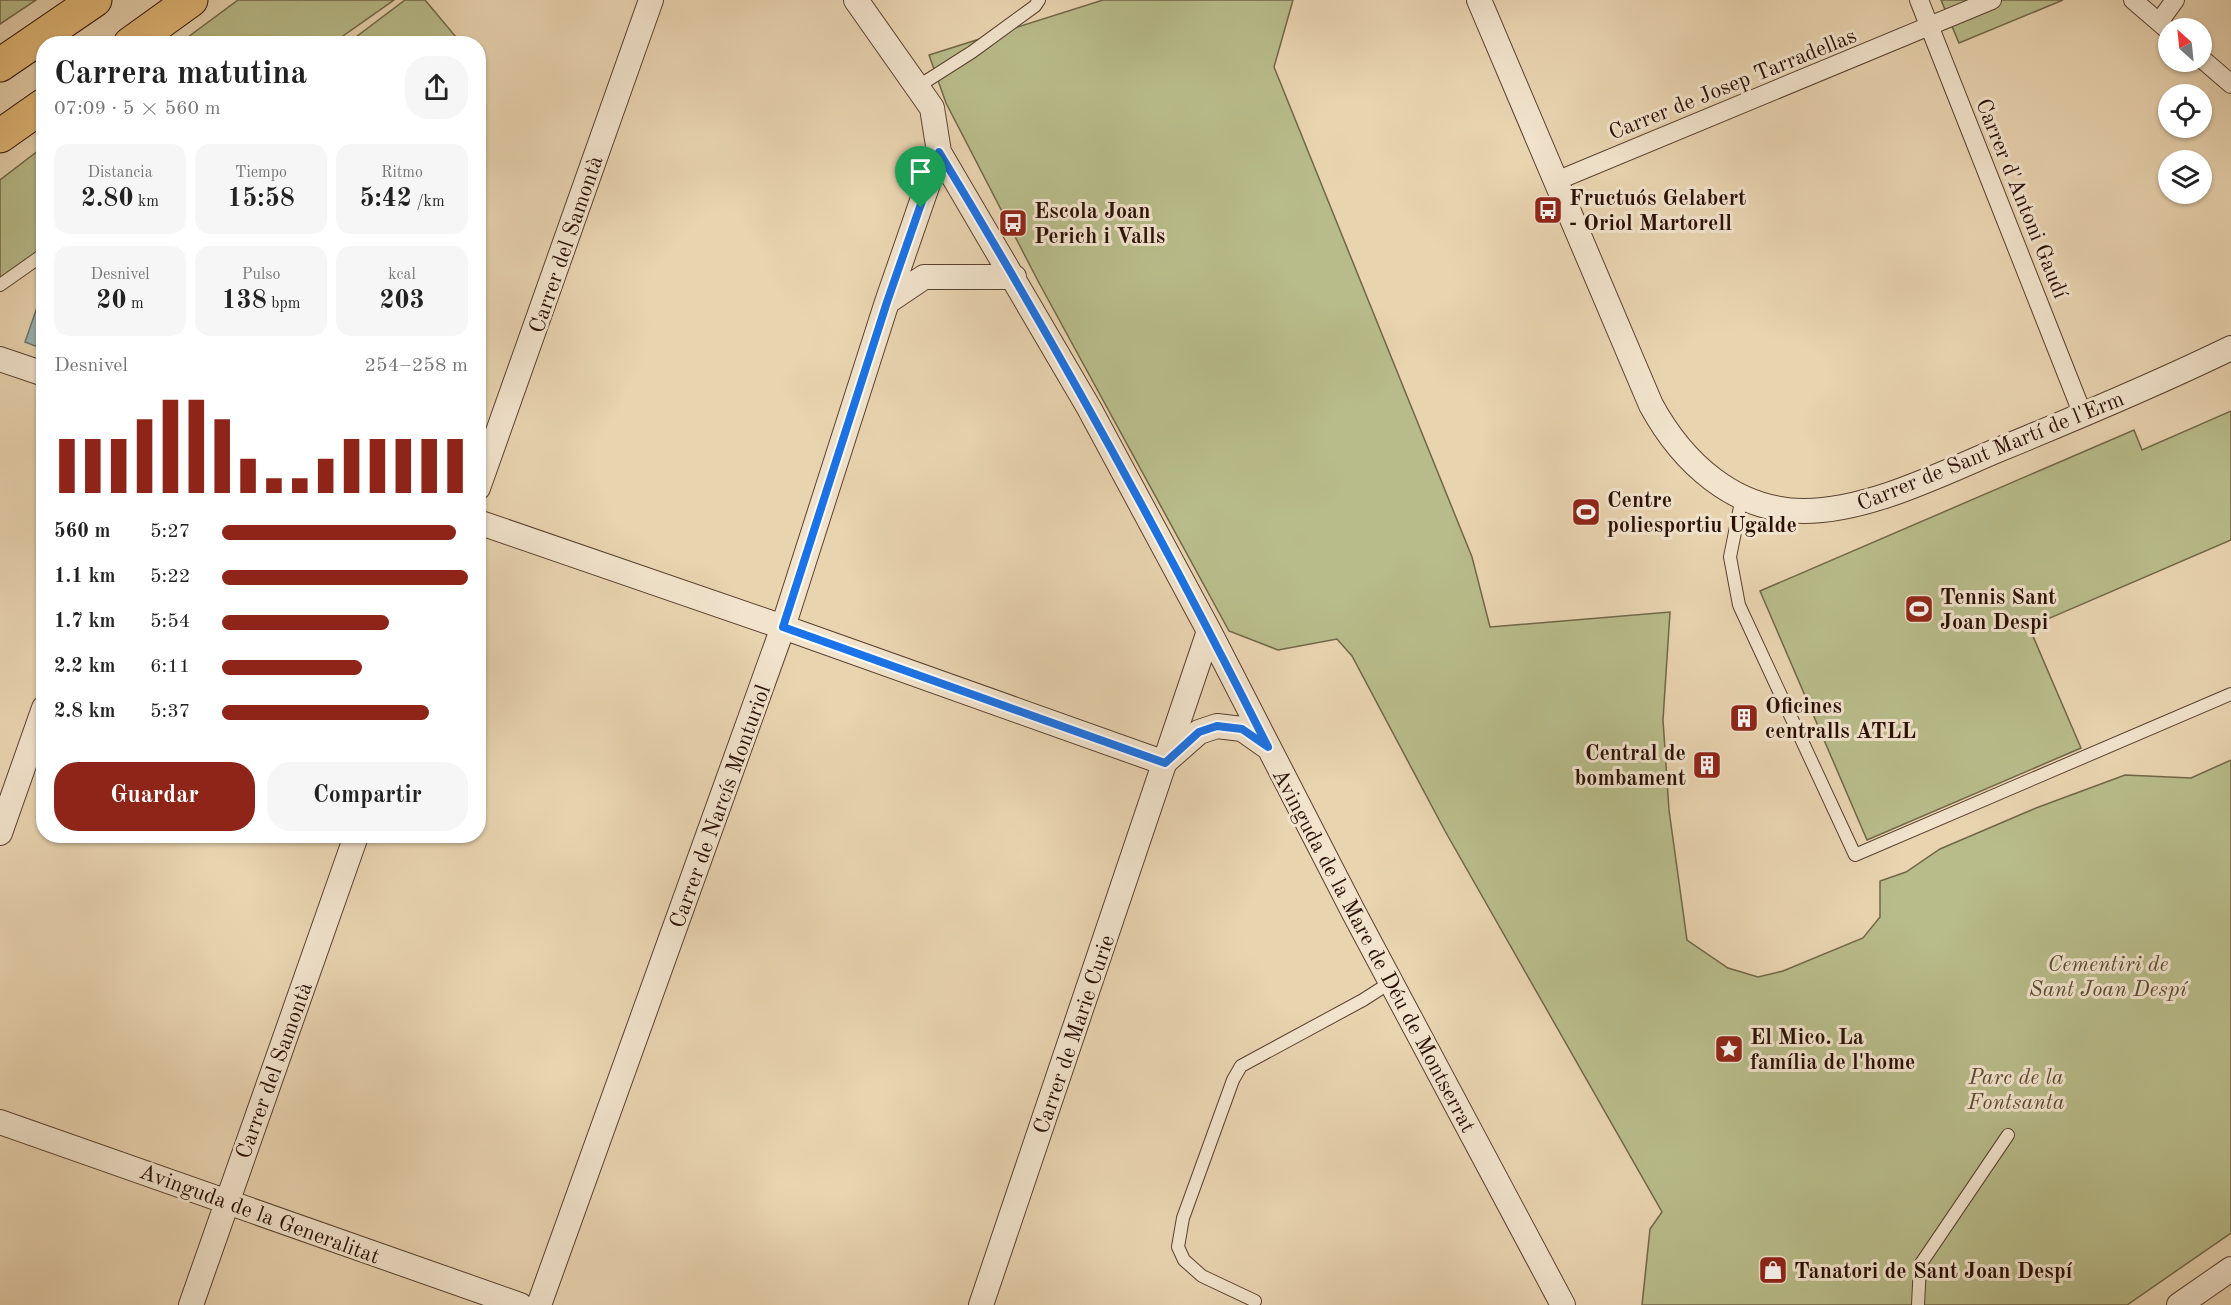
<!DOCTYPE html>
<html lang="es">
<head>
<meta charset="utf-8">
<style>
	:root { --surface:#fff; --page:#f6f6f6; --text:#222; --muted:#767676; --accent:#8f2418 }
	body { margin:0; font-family:"Old Standard TT",serif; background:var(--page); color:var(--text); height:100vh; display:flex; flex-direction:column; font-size:22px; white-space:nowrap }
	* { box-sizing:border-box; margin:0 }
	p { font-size:20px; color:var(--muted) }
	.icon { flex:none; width:33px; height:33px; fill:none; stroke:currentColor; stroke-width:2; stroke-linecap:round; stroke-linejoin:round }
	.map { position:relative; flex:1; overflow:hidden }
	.drawer { position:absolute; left:36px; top:36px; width:450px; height:807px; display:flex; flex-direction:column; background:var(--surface); border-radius:24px; box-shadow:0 2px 4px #0004 }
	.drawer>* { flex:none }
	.needle { width:39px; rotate:333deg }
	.controls { position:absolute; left:2158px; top:18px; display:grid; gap:12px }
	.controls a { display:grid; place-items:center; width:54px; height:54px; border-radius:50%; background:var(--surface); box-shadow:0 2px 4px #0004; font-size:30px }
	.pin { position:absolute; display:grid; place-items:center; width:51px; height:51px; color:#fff; margin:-62px -26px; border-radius:50% 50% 50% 0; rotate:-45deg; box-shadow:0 0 6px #0007 }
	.pin .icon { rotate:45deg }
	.round { display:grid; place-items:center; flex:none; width:63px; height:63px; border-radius:24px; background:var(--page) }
	.overview { display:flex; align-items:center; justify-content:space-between; height:102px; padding:0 18px }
	h1 { font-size:33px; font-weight:700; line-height:45px }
	.metrics { display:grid; grid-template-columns:repeat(3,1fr); gap:9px; height:102px; padding:6px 18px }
	.metrics div { display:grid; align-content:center; border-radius:15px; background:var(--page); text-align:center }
	.metrics b { font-size:26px; font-weight:700 }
	.metrics small { font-size:16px; font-weight:400 }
	.metrics p { font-size:16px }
	.chart { height:168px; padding:12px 18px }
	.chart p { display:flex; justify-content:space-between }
	.chart svg { width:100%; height:108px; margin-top:6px; stroke:var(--accent); stroke-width:6 }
	.button { display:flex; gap:12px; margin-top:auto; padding:12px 18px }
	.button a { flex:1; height:69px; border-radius:24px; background:var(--accent); color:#fff; font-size:24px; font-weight:700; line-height:69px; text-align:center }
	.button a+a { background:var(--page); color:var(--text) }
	ul { padding:0 18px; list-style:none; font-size:20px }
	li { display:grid; grid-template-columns:96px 72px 1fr; align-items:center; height:45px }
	li i { height:15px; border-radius:8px; background:var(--accent) }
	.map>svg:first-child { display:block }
	.green { fill:#b8bc8a; stroke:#716648; stroke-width:1.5 }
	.water { fill:#9bb6b5; stroke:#6e736f; stroke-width:1.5 }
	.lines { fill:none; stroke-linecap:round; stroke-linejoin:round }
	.service-casing { stroke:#5a4030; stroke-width:14 }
	.pedestrian-casing { stroke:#5a4030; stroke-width:20 }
	.minor-casing { stroke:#5a4030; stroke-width:26 }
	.motorway-casing { stroke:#2a0f05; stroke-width:35 }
	.service { stroke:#f1e3cc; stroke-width:12 }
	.pedestrian { stroke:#f1e3cc; stroke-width:18 }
	.minor { stroke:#f1e3cc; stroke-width:24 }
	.motorway { stroke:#e4ba78; stroke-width:33 }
	.route-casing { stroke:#fff; stroke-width:12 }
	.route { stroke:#1a73e8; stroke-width:8 }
	.labels { text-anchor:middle; stroke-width:6; stroke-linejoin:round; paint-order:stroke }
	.street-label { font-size:22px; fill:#2a0f05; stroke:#f1e3cc }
	.poi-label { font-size:22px; font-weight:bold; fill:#2a0f05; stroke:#f1e3cc; text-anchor:start }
	.park-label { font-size:22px; font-style:italic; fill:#5c4c34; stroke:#f1e3cc }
</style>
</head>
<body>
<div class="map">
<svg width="2231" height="1305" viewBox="0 0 2231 1305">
	<rect width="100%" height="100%" fill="#e9d4b0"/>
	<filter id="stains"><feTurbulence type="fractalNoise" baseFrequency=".00333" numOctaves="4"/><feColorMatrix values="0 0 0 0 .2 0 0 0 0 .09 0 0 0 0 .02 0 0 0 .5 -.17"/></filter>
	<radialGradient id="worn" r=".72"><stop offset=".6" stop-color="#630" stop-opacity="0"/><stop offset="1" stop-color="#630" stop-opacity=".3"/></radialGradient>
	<path class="green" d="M0,0H36L0,24Z
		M238,0H394L333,43H180Z
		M405,0H425L456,37L447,43H348Z
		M1103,0H1293L1274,67L1472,557L1490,627L1670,612L1663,720L1669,810L1687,940L1728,968L1758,977L1783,971L1863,938L1880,917V881L1906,872L1940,849L2036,808L2125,775L2191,778L2231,760V1233L2127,1305H1642L1650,1229L1662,1212L1445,831L1352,656L1337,639L1278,650L1229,631L1038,281L946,103L929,55Z
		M1941,0H2063L1959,43Z
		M43,147V250L0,281V180Z
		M2231,411V540L2029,627L2081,748L1867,840L1760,591L2134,430L2142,450Z"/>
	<path class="water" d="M43,290V349L25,342Z"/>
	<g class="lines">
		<g class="service-casing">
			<path id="service" d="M917,87L972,52L1035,6L1039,0
				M0,285L44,254
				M1742,497L1730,557L1739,605L1855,855L2231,694
				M1255,1301L1202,1276L1184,1260L1178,1247L1183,1218L1233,1080L1241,1066L1363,1000L1391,982
				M1918,1305L1920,1265L2008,1135"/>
		</g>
		<g class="pedestrian-casing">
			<path id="pedestrian" d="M1919,0L2083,415
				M2133,0L2169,31
				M2159,22L2175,0
				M2202,59L2231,84
				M1556,181L1992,0"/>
		</g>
		<g class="minor-casing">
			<path id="minor" d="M856,0L932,108L939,152L1089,408L1209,631L1354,913L1563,1305
				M1479,0L1651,405C1682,462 1734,511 1804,511C1867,511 1939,475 1998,450C2076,418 2155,385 2231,348
				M887,302L924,277H1014
				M0,359L44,374
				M478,488L651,0
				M478,522L783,627L1165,763
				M1165,762L1199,732L1217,726L1242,729L1266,746
				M0,833L44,708
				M0,1122L520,1305
				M191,1305L356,836
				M539,1305L783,627L887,302L939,152
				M981,1305L1209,631
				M2179,1305L2231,1269"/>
		</g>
		<g class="motorway-casing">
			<path id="motorway" d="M130,44L191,0
				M0,65L95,0
				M0,136L44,105"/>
		</g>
		<use href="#service" class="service"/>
		<use href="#pedestrian" class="pedestrian"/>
		<use href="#minor" class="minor"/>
		<use href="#motorway" class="motorway"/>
	</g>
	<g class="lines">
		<g class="route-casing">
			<path id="route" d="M939,152C1057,346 1166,544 1268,747L1242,729L1217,726L1199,732L1165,763L783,627L887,302Z"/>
		</g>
		<use href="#route" class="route"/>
	</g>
	<defs>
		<g id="bus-square" transform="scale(1.5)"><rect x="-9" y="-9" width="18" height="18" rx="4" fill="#8f2418" stroke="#f1e3cc"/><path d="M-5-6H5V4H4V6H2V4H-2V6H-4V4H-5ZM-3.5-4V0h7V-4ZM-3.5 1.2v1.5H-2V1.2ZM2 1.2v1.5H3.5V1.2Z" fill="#fff"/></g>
		<g id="stadium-square" transform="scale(1.5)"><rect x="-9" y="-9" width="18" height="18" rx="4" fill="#8f2418" stroke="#f1e3cc"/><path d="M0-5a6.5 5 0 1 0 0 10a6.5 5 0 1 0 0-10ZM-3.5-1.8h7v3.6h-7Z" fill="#fff"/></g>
		<g id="building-square" transform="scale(1.5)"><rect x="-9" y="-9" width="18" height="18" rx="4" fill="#8f2418" stroke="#f1e3cc"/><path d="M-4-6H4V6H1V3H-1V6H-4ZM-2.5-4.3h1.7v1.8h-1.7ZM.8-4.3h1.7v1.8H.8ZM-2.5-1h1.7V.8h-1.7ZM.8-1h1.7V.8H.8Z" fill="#fff"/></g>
		<g id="sight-square" transform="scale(1.5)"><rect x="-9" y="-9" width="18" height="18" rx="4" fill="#8f2418" stroke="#f1e3cc"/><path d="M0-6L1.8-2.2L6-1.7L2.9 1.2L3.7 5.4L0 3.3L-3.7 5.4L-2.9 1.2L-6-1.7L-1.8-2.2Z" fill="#fff"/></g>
		<g id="shop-square" transform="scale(1.5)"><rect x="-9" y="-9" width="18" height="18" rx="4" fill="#8f2418" stroke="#f1e3cc"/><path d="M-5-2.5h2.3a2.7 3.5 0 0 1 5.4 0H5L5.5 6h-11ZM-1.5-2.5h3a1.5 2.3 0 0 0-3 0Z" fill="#fff"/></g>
	</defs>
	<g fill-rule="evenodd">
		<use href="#bus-square" x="1548" y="210"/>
		<use href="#bus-square" x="1013" y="223"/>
		<use href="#stadium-square" x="1586" y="512"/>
		<use href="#stadium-square" x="1919" y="609"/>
		<use href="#building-square" x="1744" y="718"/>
		<use href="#building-square" x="1707" y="765"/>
		<use href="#sight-square" x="1729" y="1049"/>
		<use href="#shop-square" x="1773" y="1270"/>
	</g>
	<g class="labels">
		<g class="street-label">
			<text transform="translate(1732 83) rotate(-22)" y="8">Carrer de Josep Tarradellas</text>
			<text transform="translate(2023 198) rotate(68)" y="8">Carrer d'Antoni Gaudí</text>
			<text transform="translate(565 244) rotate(-71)" y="8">Carrer del Samontà</text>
			<text transform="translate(1990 450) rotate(-22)" y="8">Carrer de Sant Martí de l'Erm</text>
			<text transform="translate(719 806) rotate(-70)" y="8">Carrer de Narcís Monturiol</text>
			<text transform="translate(1375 950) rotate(62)" y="8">Avinguda de la Mare de Déu de Montserrat</text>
			<text transform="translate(1073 1034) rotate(-71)" y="8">Carrer de Marie Curie</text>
			<text transform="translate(273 1070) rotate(-70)" y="8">Carrer del Samontà</text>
			<text transform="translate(260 1213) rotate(20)" y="8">Avinguda de la Generalitat</text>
		</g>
		<g class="poi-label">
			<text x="1569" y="205">Fructuós Gelabert<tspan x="1569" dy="25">- Oriol Martorell</tspan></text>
			<text x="1034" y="218">Escola Joan<tspan x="1034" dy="25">Perich i Valls</tspan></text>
			<text x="1607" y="507">Centre<tspan x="1607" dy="25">poliesportiu Ugalde</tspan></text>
			<text x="1940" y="604">Tennis Sant<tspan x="1940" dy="25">Joan Despi</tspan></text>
			<text x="1765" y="713">Oficines<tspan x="1765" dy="25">centralls ATLL</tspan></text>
			<text x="1686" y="760" text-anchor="end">Central de<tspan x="1686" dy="25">bombament</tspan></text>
			<text x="1750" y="1044">El Mico. La<tspan x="1750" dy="25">família de l'home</tspan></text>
			<text x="1794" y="1278">Tanatori de Sant Joan Despí</text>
		</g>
		<g class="park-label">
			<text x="2108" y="971">Cementiri de<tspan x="2108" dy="25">Sant Joan Despí</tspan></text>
			<text x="2016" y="1084">Parc de la<tspan x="2016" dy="25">Fontsanta</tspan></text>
		</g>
	</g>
	<rect width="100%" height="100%" filter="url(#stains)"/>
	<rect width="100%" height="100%" fill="url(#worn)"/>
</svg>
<div class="controls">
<a><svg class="needle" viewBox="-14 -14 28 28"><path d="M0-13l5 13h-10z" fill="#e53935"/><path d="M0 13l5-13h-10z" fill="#767676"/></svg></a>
<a><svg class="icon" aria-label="locate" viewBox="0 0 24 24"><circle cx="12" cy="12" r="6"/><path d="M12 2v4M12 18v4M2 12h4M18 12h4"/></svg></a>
<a><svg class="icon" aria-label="layers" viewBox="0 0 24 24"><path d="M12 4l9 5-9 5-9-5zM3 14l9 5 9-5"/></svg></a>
</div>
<div class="pin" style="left:921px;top:208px;background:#1e9e55"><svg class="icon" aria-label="arrive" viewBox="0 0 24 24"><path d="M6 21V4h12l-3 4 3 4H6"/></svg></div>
<section class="drawer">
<div class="overview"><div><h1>Carrera matutina</h1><p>07:09 · 5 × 560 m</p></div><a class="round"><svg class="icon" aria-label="share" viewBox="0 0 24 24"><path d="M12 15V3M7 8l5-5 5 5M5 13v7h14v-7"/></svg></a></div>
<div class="metrics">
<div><p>Distancia</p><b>2.80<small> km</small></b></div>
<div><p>Tiempo</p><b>15:58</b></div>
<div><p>Ritmo</p><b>5:42<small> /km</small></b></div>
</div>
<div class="metrics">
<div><p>Desnivel</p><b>20<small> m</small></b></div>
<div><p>Pulso</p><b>138<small> bpm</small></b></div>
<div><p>kcal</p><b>203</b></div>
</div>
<div class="chart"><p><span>Desnivel</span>254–258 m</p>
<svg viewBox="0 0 160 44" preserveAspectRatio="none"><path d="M5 44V22M15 44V22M25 44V22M35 44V14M45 44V6M55 44V6M65 44V14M75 44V30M85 44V38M95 44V38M105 44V30M115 44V22M125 44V22M135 44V22M145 44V22M155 44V22"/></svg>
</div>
<ul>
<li><b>560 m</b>5:27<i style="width:95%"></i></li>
<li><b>1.1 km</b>5:22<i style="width:100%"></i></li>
<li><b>1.7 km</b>5:54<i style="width:68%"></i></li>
<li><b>2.2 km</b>6:11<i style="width:57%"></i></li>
<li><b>2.8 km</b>5:37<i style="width:84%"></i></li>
</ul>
<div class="button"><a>Guardar</a><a>Compartir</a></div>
</section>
</div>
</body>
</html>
